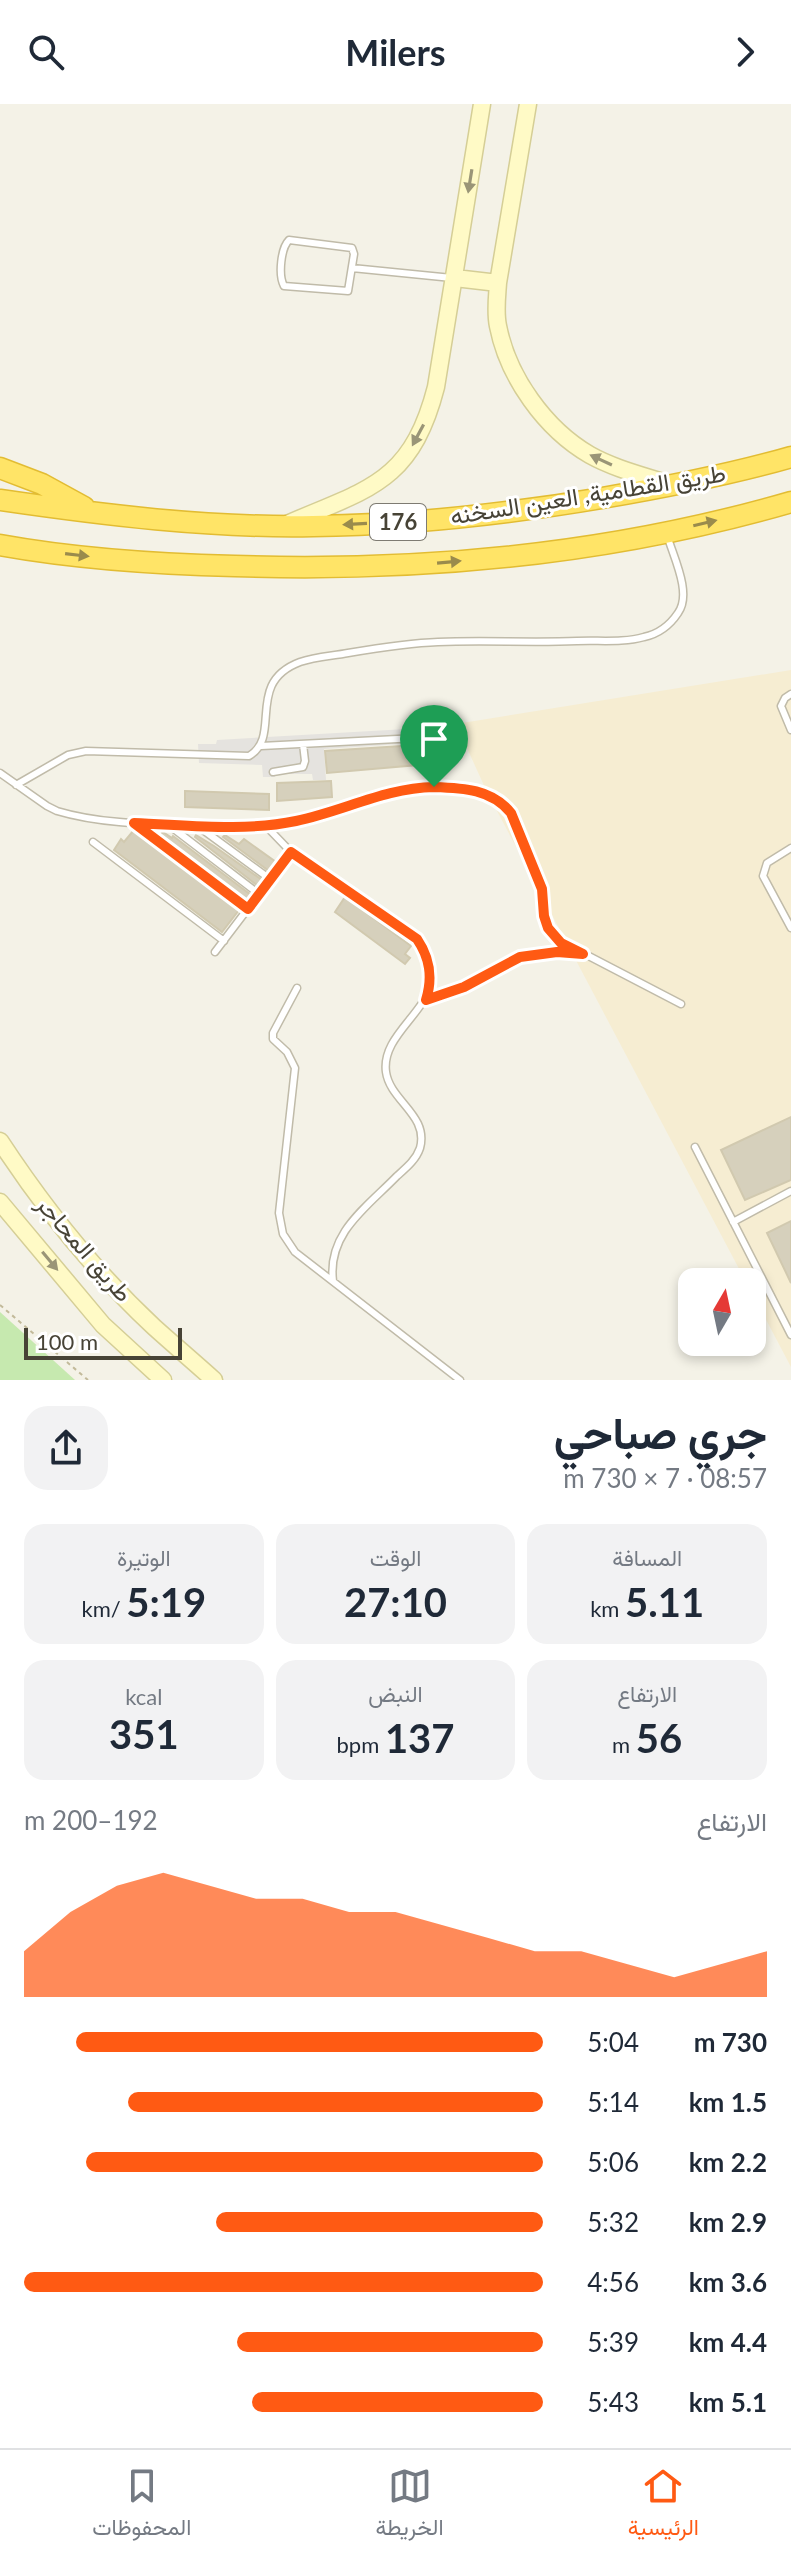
<!DOCTYPE html>
<html lang="ar">
<head>
<meta charset="utf-8">
<style>
	:root { --surface:#fff; --page:#f2f2f3; --text:#1f2937; --muted:#747a83; --line:#e0e1e3; --accent:#ff5a13 }
	body { margin:0; font-family:Lato,Vazirmatn,sans-serif; background:var(--page); color:var(--text); direction:rtl; height:100vh; display:flex; flex-direction:column; font-size:30px; white-space:nowrap }
	* { box-sizing:border-box; margin:0 }
	p { font-size:26px; color:var(--muted) }
	.icon { flex:none; width:44px; height:44px; fill:none; stroke:currentColor; stroke-width:2; stroke-linecap:round; stroke-linejoin:round }
	.map { position:relative; height:1276px; overflow:hidden; direction:ltr }
	.sheet { display:flex; flex-direction:column; background:var(--surface); flex:1 }
	.sheet>* { flex:none }
	.needle { width:52px; rotate:9deg }
	.controls { position:absolute; left:678px; top:1164px; display:grid; gap:16px }
	.controls a { display:grid; place-items:center; width:88px; height:88px; border-radius:16px; background:var(--surface); box-shadow:0 4px 12px #0003; font-size:40px }
	.scale { position:absolute; left:24px; bottom:20px; width:158px; box-sizing:border-box; padding-left:8px; border:4px solid #474336; border-top:0; font-size:22px; line-height:28px; white-space:nowrap; color:#474336; -webkit-text-stroke:6px #fff; paint-order:stroke }
	.pin { position:absolute; display:grid; place-items:center; width:68px; height:68px; color:#fff; margin:-82px -34px; border-radius:50% 50% 50% 0; rotate:-45deg; box-shadow:0 0 8px #0007 }
	.pin .icon { rotate:45deg }
	.round { display:grid; place-items:center; flex:none; width:84px; height:84px; border-radius:24px; background:var(--page) }
	.head { display:flex; align-items:center; justify-content:space-between; height:136px; padding:0 24px }
	h1 { font-size:44px; font-weight:700; line-height:60px }
	.stats { display:grid; grid-template-columns:repeat(3,1fr); gap:12px; height:136px; padding:8px 24px }
	.stats div { display:grid; align-content:center; border-radius:20px; background:var(--page); text-align:center }
	.stats b { font-size:40px; font-weight:700 }
	.stats small { font-size:22px; font-weight:400 }
	.stats p { font-size:22px }
	.chart { height:224px; padding:16px 24px }
	.chart p { display:flex; justify-content:space-between }
	.chart svg { width:100%; height:144px; margin-top:8px; fill:var(--accent); opacity:.7 }
	ul { padding:0 24px; list-style:none; font-size:26px }
	li { display:grid; grid-template-columns:128px 96px 1fr; align-items:center; height:60px }
	li i { height:20px; border-radius:10px; background:var(--accent) }
	header { display:flex; justify-content:space-between; align-items:center; height:104px; padding:0 24px; background:var(--surface); font-size:36px; font-weight:700 }
	.tab-bar { display:flex; justify-content:space-around; align-items:center; height:112px; border-top:2px solid var(--line); background:var(--surface); font-size:22px; color:var(--muted) }
	.tab-bar a { display:grid; justify-items:center; gap:4px }
	.tab-bar .current { color:var(--accent) }
	.map>svg:first-child { display:block }
	.commercial { fill:#f6edd2 }
	.green { fill:#c6e9af }
	.parking { fill:#e5e3df }
	.building { fill:#d6d0bc; stroke:#d1c9af; stroke-width:2 }
	.lines { fill:none; stroke-linecap:round; stroke-linejoin:round }
	.lane-casing { stroke:#c0bba9; stroke-width:9 }
	.secondary-casing { stroke:#d5ce96; stroke-width:19 }
	.highway-casing { stroke:#e2bc33; stroke-width:23 }
	.path { stroke:#c2ba9a; stroke-width:2; stroke-dasharray:4 4; stroke-linecap:butt }
	.lane { stroke:#fff; stroke-width:6 }
	.secondary { stroke:#fffac6; stroke-width:16 }
	.highway { stroke:#ffe467; stroke-width:20 }
	.oneway { fill:#9a9577 }
	.oneway2 { fill:#9a8b4c }
	.route-casing { stroke:#fff; stroke-width:16 }
	.route { stroke:#ff5a13; stroke-width:10 }
	.labels { text-anchor:middle; stroke-width:6; stroke-linejoin:round; paint-order:stroke }
	.shield { fill:#fff; stroke:#7e7b72; stroke-width:2 }
	.shield-label { font-size:22px; font-weight:bold; fill:#474336 }
	.street-label { font-size:24px; fill:#474336; stroke:#fff }
</style>
</head>
<body>
<header><svg class="icon" aria-label="forward" viewBox="0 0 24 24"><path d="M9 5l7 7-7 7"/></svg>Milers<svg class="icon" aria-label="search" viewBox="0 0 24 24"><circle cx="10" cy="10" r="6"/><path d="M15 15l6 6"/></svg></header>
<div class="map">
<svg width="791" height="1276" viewBox="0 0 791 1276">
	<rect width="100%" height="100%" fill="#f4f2e7"/>
	<path class="commercial" d="M791,566V1263L752,1189V1178H746L487,688L456,620Z"/>
	<path class="green" d="M0,1208L75,1276H0Z"/>
	<path class="parking" d="M441,623V636H454L457,657L418,661L417,639L324,645L326,676H313L312,670H275V673H263L262,661L199,659L198,640H216L217,636Z"/>
	<path class="building" d="M417,641L418,661L327,669L325,647Z
		M331,677L332,693L277,697V679Z
		M185,687L269,690V706L185,703Z
		M134,726L239,806L222,828L114,746L121,735L124,738Z
		M163,728L172,734L173,732L251,791L247,796L160,731Z
		M196,731L214,742L262,776L258,782L195,733Z
		M225,731L239,740L244,735L276,758L269,767L223,733Z
		M345,793L411,842L405,850L410,854L405,860L335,808Z
		M791,1013V1076L745,1096L721,1046Z
		M791,1117V1179L767,1129Z"/>
	<g class="lines">
		<g class="lane-casing">
			<path id="lane" d="M289,136L352,144L354,150L348,187L284,182C278,171 281,144 289,136Z
				M352,164L452,174
				M791,590L785,594L781,602L791,626
				M261,642L417,634C436,644 433,664 434,683
				M273,668L303,663L305,657L303,640
				M0,669L47,702L57,707C97,719 142,720 184,721C212,722 240,725 269,721C287,719 305,716 322,711C344,704 364,694 385,689C424,680 484,675 511,709L542,785L546,818L556,835L681,900
				M16,681L68,651L86,647L249,652C283,632 244,579 300,558C315,553 332,552 348,549C378,544 408,539 438,538C484,536 531,539 577,537C599,536 623,539 644,533C658,530 670,521 678,509C692,490 674,454 668,434
				M136,720L248,805
				M170,722L259,790
				M266,722L291,748L409,827C474,893 379,917 386,968C390,997 429,1011 420,1044C416,1056 406,1064 397,1072C367,1103 327,1129 333,1177
				M199,723L270,775
				M93,738L224,837
				M791,744L767,759L763,772L791,824
				M215,848L291,748
				M297,884L273,929V935L287,948L295,964L279,1109L283,1130L295,1148L460,1276
				M426,896L464,883L520,853L545,849H576
				M695,1043L791,1231
				M733,1118L791,1087"/>
		</g>
		<g class="secondary-casing">
			<path id="secondary" d="M528,0L498,179C497,194 495,208 498,222C508,273 545,325 590,351C615,365 645,372 672,381
				M455,174L498,179
				M287,420C367,385 411,380 436,283L482,0
				M0,1037C44,1104 95,1168 154,1223C174,1241 194,1258 214,1276
				M0,1098L103,1221L163,1276"/>
		</g>
		<g class="highway-casing">
			<path id="highway" d="M0,364L42,380L84,403
				M0,396C103,411 209,424 313,422C410,421 507,410 602,394C666,383 729,371 791,353
				M0,441C77,455 156,460 235,462C421,468 612,450 791,398"/>
		</g>
		<path class="path" d="M0,1201L88,1276"/>
		<use href="#lane" class="lane"/>
		<use href="#secondary" class="secondary"/>
		<use href="#highway" class="highway"/>
	</g>
	<defs><path id="oneway-solid" d="M-6-.8H1V-3.2L6.5 0L1 3.2V.8H-6Z" transform="scale(2)"/></defs>
	<g class="oneway">
		<use href="#oneway-solid" transform="translate(470 77) rotate(99)"/>
		<use href="#oneway-solid" transform="translate(418 331) rotate(118)"/>
		<use href="#oneway-solid" transform="translate(601 356) rotate(-155)"/>
		<use href="#oneway-solid" transform="translate(50 1157) rotate(50)"/>
	</g>
	<g class="oneway2">
		<use href="#oneway-solid" transform="translate(705 419) rotate(-13)"/>
		<use href="#oneway-solid" transform="translate(355 420) rotate(177)"/>
		<use href="#oneway-solid" transform="translate(77 451) rotate(7)"/>
		<use href="#oneway-solid" transform="translate(449 458) rotate(-5)"/>
	</g>
	<g class="lines">
		<g class="route-casing">
			<path id="route" d="M434,683C463,684 492,685 511,709L542,785L544,812L548,824L561,839L583,850L557,848L520,853L464,883L426,896C433,873 430,854 417,835L291,748L248,805L134,719C188,721 243,728 296,717C344,707 385,684 434,683Z"/>
		</g>
		<use href="#route" class="route"/>
	</g>
	<g class="labels">
		<rect class="shield" x="370" y="400" width="56" height="36" rx="6"/>
		<g class="shield-label">
			<text x="398" y="426">176</text>
		</g>
		<g class="street-label">
			<text transform="translate(588 391) rotate(-9)" y="8">طريق القطامية, العين السخنه</text>
			<text transform="translate(84 1145) rotate(49)" y="8">طريق المحاجر</text>
		</g>
	</g>
</svg>
<div class="controls">
<a><svg class="needle" viewBox="-14 -14 28 28"><path d="M0-13l5 13h-10z" fill="#e53935"/><path d="M0 13l5-13h-10z" fill="#747a83"/></svg></a>
</div>
<div class="scale">100 m</div>
<div class="pin" style="left:434px;top:683px;background:#1e9e55"><svg class="icon" aria-label="arrive" viewBox="0 0 24 24"><path d="M6 21V4h12l-3 4 3 4H6"/></svg></div>
</div>
<section class="sheet">
<div class="head"><div><h1>جري صباحي</h1><p>08:57 · 7 × 730 m</p></div><a class="round"><svg class="icon" aria-label="share" viewBox="0 0 24 24"><path d="M12 15V3M7 8l5-5 5 5M5 13v7h14v-7"/></svg></a></div>
<div class="stats">
<div><p>المسافة</p><b>5.11<small> km</small></b></div>
<div><p>الوقت</p><b>27:10</b></div>
<div><p>الوتيرة</p><b>5:19<small> /km</small></b></div>
</div>
<div class="stats">
<div><p>الارتفاع</p><b>56<small> m</small></b></div>
<div><p>النبض</p><b>137<small> bpm</small></b></div>
<div><p>kcal</p><b>351</b></div>
</div>
<div class="chart"><p><span>الارتفاع</span>192–200 m</p>
<svg viewBox="0 0 160 44" preserveAspectRatio="none"><path d="M0 44V30L10 18L20 10L30 6L40 10L50 14L60 14L70 18L80 18L90 22L100 26L110 30L120 30L130 34L140 38L150 34L160 30V44z"/></svg>
</div>
<ul>
<li><b>730 m</b>5:04<i style="width:90%"></i></li>
<li><b>1.5 km</b>5:14<i style="width:80%"></i></li>
<li><b>2.2 km</b>5:06<i style="width:88%"></i></li>
<li><b>2.9 km</b>5:32<i style="width:63%"></i></li>
<li><b>3.6 km</b>4:56<i style="width:100%"></i></li>
<li><b>4.4 km</b>5:39<i style="width:59%"></i></li>
<li><b>5.1 km</b>5:43<i style="width:56%"></i></li>
</ul>
</section>
<nav class="tab-bar">
<a class="current"><svg class="icon" aria-label="home" viewBox="0 0 24 24"><path d="M3 11l9-7 9 7M6 9v11h12V9"/></svg>الرئيسية</a>
<a><svg class="icon" aria-label="map" viewBox="0 0 24 24"><path d="M3 6l6-2 6 2 6-2v14l-6 2-6-2-6 2zM9 4v14M15 6v14"/></svg>الخريطة</a>
<a><svg class="icon" aria-label="saved" viewBox="0 0 24 24"><path d="M7 4h10v16l-5-4-5 4z"/></svg>المحفوظات</a>
</nav>
</body>
</html>
